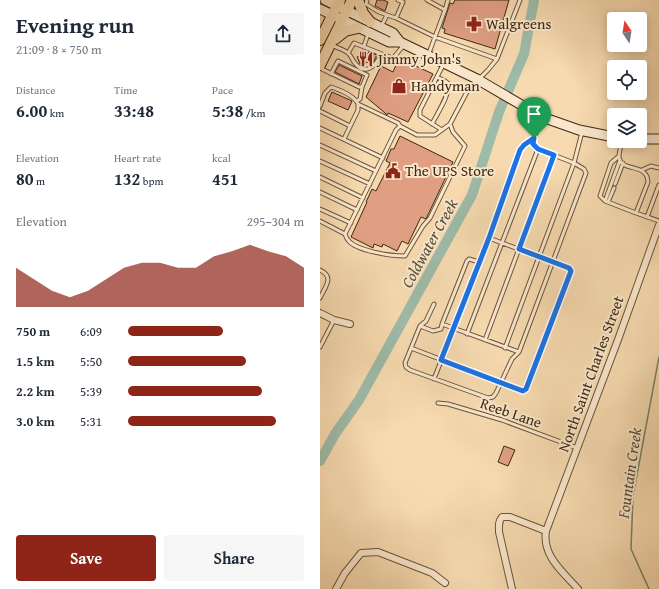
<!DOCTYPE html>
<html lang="en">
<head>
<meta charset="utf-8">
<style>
	:root { --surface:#fff; --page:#f6f6f7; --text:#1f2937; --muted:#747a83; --accent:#8f2418 }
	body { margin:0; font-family:"Gentium Book Plus",serif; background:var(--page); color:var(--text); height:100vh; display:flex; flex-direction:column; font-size:15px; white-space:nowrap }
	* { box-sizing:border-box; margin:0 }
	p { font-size:13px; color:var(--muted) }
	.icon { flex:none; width:22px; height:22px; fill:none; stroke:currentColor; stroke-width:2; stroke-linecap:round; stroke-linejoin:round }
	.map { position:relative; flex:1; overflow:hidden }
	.side { display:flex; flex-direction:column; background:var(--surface); width:320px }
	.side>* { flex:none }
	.needle { width:26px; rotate:348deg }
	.tools { position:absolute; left:287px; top:12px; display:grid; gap:8px }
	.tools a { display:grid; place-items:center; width:40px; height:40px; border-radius:4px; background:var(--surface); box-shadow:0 2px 10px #0003; font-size:20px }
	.pin { position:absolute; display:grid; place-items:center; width:34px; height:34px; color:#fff; margin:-41px -17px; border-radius:50% 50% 50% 0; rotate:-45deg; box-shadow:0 0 4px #0007 }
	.pin .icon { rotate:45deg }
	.round { display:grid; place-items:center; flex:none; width:42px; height:42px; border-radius:4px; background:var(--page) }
	.overview { display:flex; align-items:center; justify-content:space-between; height:68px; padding:0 16px }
	h1 { font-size:22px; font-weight:600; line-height:30px }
	.metrics { display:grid; grid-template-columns:repeat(3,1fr); gap:6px; height:68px; padding:4px 16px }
	.metrics div { display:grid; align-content:center }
	.metrics b { font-size:17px; font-weight:600 }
	.metrics small { font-size:11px; font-weight:400 }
	.metrics p { font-size:11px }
	.chart { height:112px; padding:8px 16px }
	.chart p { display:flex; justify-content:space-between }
	.chart svg { width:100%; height:72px; margin-top:4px; fill:var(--accent); opacity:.7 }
	.cta { display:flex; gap:8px; margin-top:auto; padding:8px 16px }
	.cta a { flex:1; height:46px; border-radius:4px; background:var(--accent); color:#fff; font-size:16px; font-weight:600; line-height:46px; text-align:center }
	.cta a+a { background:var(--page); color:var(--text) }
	ul { padding:0 16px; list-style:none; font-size:13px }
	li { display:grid; grid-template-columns:64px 48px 1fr; align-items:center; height:30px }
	li i { height:10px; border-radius:5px; background:var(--accent) }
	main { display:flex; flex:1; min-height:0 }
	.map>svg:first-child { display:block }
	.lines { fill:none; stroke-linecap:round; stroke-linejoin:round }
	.stream { stroke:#76806d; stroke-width:1.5 }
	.river { stroke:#9dbba9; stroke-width:10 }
	.building { fill:#e09f83; stroke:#3c2812 }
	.service-casing { stroke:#6b543a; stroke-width:5 }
	.minor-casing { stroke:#6b543a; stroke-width:8 }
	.secondary-casing { stroke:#3c2812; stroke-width:11 }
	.primary-casing { stroke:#3c2812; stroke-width:12 }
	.service { stroke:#fae7cc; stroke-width:3 }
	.minor { stroke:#fae7cc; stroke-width:6 }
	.secondary { stroke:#fae7cc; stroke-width:9 }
	.primary { stroke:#f7dab0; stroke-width:10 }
	.route-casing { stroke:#fff; stroke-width:8 }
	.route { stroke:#1a73e8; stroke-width:5 }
	.labels { text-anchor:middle; stroke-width:4; stroke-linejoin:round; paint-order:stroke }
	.poi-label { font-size:15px; fill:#3c2812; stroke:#fae7cc; text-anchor:start }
	.street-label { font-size:15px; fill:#3c2812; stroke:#fae7cc }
	.water-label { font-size:16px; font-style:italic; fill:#544d38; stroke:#fae7cc }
</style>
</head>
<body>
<main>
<section class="side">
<div class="overview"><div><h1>Evening run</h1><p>21:09 · 8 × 750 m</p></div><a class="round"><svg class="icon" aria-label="share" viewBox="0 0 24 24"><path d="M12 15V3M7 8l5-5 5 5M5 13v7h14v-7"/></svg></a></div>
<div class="metrics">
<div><p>Distance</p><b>6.00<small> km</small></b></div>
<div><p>Time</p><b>33:48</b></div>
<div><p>Pace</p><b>5:38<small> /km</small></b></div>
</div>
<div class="metrics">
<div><p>Elevation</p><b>80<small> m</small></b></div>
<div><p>Heart rate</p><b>132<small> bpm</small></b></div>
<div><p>kcal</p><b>451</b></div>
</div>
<div class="chart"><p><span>Elevation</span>295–304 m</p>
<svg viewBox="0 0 160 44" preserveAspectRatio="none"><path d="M0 44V20L10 27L20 34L30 38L40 34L50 27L60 20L70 17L80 17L90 20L100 20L110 13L120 10L130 6L140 10L150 13L160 20V44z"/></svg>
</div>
<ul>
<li><b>750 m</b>6:09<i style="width:54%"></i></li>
<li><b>1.5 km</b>5:50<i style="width:67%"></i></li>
<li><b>2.2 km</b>5:39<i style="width:76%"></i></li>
<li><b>3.0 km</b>5:31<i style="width:84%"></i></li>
</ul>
<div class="cta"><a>Save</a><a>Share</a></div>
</section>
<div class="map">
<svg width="339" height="589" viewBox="0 0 339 589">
	<rect width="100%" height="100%" fill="#f7dab0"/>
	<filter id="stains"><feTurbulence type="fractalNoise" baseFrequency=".005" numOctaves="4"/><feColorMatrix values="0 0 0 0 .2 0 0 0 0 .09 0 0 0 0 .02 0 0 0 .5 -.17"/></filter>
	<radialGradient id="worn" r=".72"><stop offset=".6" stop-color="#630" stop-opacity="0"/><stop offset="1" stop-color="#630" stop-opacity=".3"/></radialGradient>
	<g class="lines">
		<path class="stream" d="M329,589L311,549L313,496L339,357"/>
		<path class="river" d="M0,461L15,434L39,400L152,195L179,112L204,54L214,0"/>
	</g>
	<path class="building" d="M57,0H63L68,2L65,11L55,6Z
		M135,0H189L175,49L124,33L125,29L122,28L130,3L133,4Z
		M49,52L57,55L54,61L40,64L37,57L47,54Z
		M79,58L113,74L88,122L68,113L67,115L65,113L46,97L61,66L73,72Z
		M19,65L42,76L39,84L15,72Z
		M12,92L32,101L28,110L8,101Z
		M80,136L133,162L106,219L101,217L88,244L82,241L77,251L63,244L62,247L54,244L53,248L31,237L47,202H46L52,189L56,191L70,163L66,161L71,149H74Z
		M184,446L195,450L188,466L178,462Z"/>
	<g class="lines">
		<g class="service-casing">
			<path id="service" d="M47,0L46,4L57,11L67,15L62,25
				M107,0L125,10L128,0
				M67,15L76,18L83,2L78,0
				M12,45C17,48 26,50 29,54C31,56 32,59 34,62C45,77 56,66 61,54
				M44,46L48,34
				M28,53L34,43L72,58L74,57L84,45
				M109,53L125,10
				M177,59L200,0
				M0,68L39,87H42L47,75L18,61L11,74
				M37,101L40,99L42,87
				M0,106L5,93L11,87C20,90 34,95 38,104L78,123L80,126
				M0,111L30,126
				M222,118L214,138L213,143L218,149L254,163L262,132
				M112,124C118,112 128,98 129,84L125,81L117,77
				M0,128L63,158
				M122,130L100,116V110L123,65
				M24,139L38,110V104
				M302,141C301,146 299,152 299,157C301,173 327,162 328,182L316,213L339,221
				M0,145L56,171
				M299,156L291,163L280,196L285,201L316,213
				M0,161L50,184
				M322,170L331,166L339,168
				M0,177L43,198
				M295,184L303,163
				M0,192L37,210
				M285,201L300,160
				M288,202L294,188
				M0,209L31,223
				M327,217L339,185
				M0,221L25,234L76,130L80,126L97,135H115L130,124L148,90L168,70L177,59L115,37L76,18
				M25,234C26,236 26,238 28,240C36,251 71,256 85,256L103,226L110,218L145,146L133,132L130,124
				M159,262L149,259L147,261L122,324L199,352
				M0,270C15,277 5,287 0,298
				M114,304L106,321L100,326L85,363L86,367L90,370L168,398L173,397L176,393L192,359L199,352L266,173L264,169L254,163L185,348
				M100,326L113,331L121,329L122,324
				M147,334L218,149
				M165,340L234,155
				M0,347L14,320
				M91,348L203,391L206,389L251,271L249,268L169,238
				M114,379L169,238L200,150L203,145L214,138
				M118,403L128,404L182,420L257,448"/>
		</g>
		<g class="minor-casing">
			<path id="minor" d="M0,313L14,320L30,324
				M16,589L25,573L41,553L58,552L112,573L125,583
				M192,589L179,532C179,526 178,522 182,517H190L226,531
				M258,589C243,572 222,556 226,531L299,337L339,225"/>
		</g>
		<g class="secondary-casing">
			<path id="secondary" d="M5,0L73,33L80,42
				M0,9L69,42H80L157,79L222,117L259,130L294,137
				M320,139H339"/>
		</g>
		<g class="primary-casing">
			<path id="primary" d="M38,0L43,13L50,22
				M15,39L25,31L38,28
				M0,40L20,0
				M0,65L32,0"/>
		</g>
		<use href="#service" class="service"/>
		<use href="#minor" class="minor"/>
		<use href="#secondary" class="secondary"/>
		<use href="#primary" class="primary"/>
	</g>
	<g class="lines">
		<g class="route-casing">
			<path id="route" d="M214,138L213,144L218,149L234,155L199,249L249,268L251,271L206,389L203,391L121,360L169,238L200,150L204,145Z"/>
		</g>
		<use href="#route" class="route"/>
	</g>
	<defs>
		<g id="pharmacy-bare" transform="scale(1.2)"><path d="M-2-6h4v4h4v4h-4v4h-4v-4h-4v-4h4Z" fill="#8f2418" stroke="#fae7cc" stroke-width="2.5" paint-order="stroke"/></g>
		<g id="restaurant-bare" transform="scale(1.2)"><path d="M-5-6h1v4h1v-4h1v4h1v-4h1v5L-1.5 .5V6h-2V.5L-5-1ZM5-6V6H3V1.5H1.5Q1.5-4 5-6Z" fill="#8f2418" stroke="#fae7cc" stroke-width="2.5" paint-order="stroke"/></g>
		<g id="shop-bare" transform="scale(1.2)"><path d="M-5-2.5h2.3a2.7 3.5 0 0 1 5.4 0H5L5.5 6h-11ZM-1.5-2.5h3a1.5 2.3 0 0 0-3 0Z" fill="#8f2418" stroke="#fae7cc" stroke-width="2.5" paint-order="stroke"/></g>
		<g id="civic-bare" transform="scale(1.2)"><path d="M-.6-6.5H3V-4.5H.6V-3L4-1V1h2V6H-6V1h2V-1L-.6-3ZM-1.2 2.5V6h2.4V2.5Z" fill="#8f2418" stroke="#fae7cc" stroke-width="2.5" paint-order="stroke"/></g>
	</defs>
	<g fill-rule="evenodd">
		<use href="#pharmacy-bare" x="154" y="24"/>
		<use href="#restaurant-bare" x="46" y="59"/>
		<use href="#shop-bare" x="79" y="86"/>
		<use href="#civic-bare" x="73" y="171"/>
	</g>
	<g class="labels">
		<g class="poi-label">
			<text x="166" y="29">Walgreens</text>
			<text x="58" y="64">Jimmy John's</text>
			<text x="91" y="91">Handyman</text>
			<text x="85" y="176">The UPS Store</text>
		</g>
		<g class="street-label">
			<text transform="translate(271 374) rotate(-70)" y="5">North Saint Charles Street</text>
			<text transform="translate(191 413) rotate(19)" y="5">Reeb Lane</text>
		</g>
		<g class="water-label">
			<text transform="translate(109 243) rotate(-61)" y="6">Coldwater Creek</text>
			<text transform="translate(309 473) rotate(-82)" y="6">Fountain Creek</text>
		</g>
	</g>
	<rect width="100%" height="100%" filter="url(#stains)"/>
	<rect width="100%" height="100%" fill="url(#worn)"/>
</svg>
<div class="tools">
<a><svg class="needle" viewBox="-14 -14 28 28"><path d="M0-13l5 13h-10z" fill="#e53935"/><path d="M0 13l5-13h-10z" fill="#747a83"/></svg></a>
<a><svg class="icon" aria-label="locate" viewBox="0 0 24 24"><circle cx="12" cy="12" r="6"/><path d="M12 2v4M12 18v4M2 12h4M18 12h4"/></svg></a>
<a><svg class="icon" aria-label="layers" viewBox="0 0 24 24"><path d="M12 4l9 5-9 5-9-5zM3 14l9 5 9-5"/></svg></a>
</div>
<div class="pin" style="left:214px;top:138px;background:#1e9e55"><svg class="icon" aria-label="arrive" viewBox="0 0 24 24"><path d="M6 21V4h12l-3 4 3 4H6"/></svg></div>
</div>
</main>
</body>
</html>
